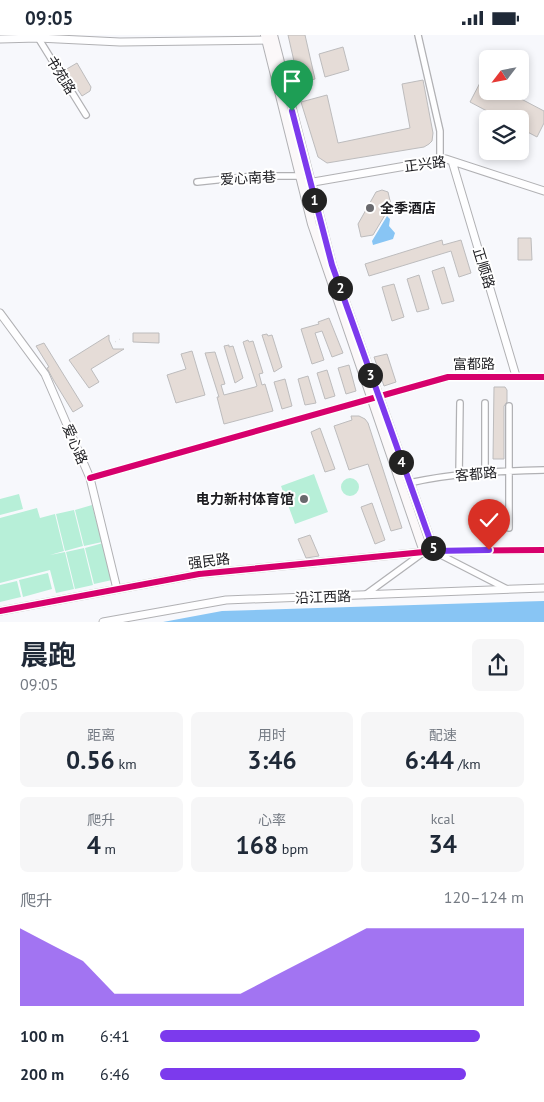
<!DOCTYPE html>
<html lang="zh">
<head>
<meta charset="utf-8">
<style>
	:root { --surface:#fff; --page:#f6f6f7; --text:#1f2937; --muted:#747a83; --accent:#7c3aed }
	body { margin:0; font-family:"PT Sans","Noto Sans SC",sans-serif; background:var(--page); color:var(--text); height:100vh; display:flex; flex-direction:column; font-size:19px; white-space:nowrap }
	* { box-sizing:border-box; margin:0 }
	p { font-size:16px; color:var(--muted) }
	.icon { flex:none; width:28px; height:28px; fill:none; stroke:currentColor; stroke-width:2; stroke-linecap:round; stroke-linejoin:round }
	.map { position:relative; height:587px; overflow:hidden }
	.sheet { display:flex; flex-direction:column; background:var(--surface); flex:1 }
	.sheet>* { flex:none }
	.needle { width:32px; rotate:238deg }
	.buttons { position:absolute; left:479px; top:15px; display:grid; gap:10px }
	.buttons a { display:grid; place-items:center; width:50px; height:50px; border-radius:8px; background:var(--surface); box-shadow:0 2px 8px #0003; font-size:25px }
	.pin { position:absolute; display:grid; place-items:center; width:42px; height:42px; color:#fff; margin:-51px -21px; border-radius:50% 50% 50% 0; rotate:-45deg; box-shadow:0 0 5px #0007 }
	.pin .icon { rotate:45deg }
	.km { position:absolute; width:25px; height:25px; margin:-12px; border-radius:50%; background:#222; color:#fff; font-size:14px; line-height:25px; text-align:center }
	.round { display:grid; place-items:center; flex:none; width:52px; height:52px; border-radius:8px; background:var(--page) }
	.summary { display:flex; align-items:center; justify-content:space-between; height:85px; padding:0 20px }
	h1 { font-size:28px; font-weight:700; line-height:38px }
	.stats { display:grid; grid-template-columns:repeat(3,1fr); gap:8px; height:85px; padding:5px 20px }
	.stats div { display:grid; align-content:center; border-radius:8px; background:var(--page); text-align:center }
	.stats b { font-size:25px; font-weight:700 }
	.stats small { font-size:14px; font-weight:400 }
	.stats p { font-size:14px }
	.chart { height:140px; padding:10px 20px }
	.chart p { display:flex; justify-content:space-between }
	.chart svg { width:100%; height:90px; margin-top:5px; fill:var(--accent); opacity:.7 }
	ul { padding:0 20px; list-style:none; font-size:16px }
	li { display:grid; grid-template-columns:80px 60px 1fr; align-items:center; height:38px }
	li i { height:12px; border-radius:6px; background:var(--accent) }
	.status { display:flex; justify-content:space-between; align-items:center; height:35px; padding:0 25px; background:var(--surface); direction:ltr }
	.status svg { height:14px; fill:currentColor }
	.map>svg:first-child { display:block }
	.green { fill:#b7efd8 }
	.water { fill:#88c5f4 }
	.building { fill:#e5dcd7; stroke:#bdbcbd }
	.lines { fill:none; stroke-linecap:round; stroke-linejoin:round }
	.minor-casing { stroke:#b1b1b4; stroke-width:8 }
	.tertiary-casing { stroke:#b1b1b4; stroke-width:9 }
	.secondary-casing { stroke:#b1b1b4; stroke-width:10 }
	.path { stroke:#d8d8d9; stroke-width:1; stroke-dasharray:1 4; stroke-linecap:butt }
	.minor { stroke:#fefeff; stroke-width:5.5 }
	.tertiary { stroke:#fefeff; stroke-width:7 }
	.secondary { stroke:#fbf8f9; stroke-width:8 }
	.cycleway-casing { stroke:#fff; stroke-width:9 }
	.cycleway { stroke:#d6006c; stroke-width:6 }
	.route-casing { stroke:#fff; stroke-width:10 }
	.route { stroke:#7c3aed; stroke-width:6 }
	.poi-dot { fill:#69696d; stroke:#fff; stroke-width:2 }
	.labels { text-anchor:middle; stroke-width:4; stroke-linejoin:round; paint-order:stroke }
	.street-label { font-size:14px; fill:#1c1c20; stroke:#fff }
	.poi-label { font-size:14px; font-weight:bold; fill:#1c1c20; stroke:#fff; text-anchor:start }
</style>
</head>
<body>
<div class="status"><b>09:05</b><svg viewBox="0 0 49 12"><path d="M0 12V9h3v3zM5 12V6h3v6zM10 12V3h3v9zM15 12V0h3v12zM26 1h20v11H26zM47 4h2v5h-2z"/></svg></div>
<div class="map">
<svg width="544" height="587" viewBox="0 0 544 587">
	<rect width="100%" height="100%" fill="#f7f8fc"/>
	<path class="green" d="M314,439L328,477L295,489L281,451Z
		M341 452a9 9 0 1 1 18 0a9 9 0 1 1-18 0Z
		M19,459L23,474L0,480V464Z
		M92,470L102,507L84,511L75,475Z
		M37,473L40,483L55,479L64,516L50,520L65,517L74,554L56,558L50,535L0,548V483Z
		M74,475L83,511L65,516L56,479Z
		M103,508L112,545L94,549L85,513Z
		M84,513L93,550L75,554L66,517Z
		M48,538L52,554L23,562L19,545Z
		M17,546L21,562L0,567V550Z"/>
	<path class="water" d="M387,181L390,184L389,191L395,198L393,204L373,210L372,206Z
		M544,566V587H163L222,576Z"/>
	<path class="building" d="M288,0H305L315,44L299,48Z
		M343,12L349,35L325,42L319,19Z
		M77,28L91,52L90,56L82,61L65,35Z
		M482,44L488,47V56H506L544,76V88L537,102L520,93V84H502L470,67Z
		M423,45L433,98L432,106L429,109L424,112L327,128L318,122L301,67L327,60L338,108L410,93L402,49Z
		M382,155L388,157L391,170L373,200L361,202L358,189L376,157Z
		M518,203H531L532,225H518Z
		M442,205L443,210L461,205L471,238L459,242L451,216L369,241L365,229Z
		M444,232L454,266L442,269L432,236Z
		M419,240L429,274L417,277L407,244Z
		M394,249L404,282L392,286L382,252Z
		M329,283L343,318L332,322L322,296L315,298L324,325L312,329L301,294L319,289L318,287Z
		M133,298H159V308L133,307Z
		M267,299L268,301L272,300L282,332L274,337L262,300Z
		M109,300V305L113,314H124L91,334L99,347L89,353L69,325Z
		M248,305L249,307L253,306L263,338L259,339L262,350L265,349L273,376L224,389L217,362H219L205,318L215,317L225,349L221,350L224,360L255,352L257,351L243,307Z
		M44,308L83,371L73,377L54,346L47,333L49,332L36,311Z
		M229,310V312L233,311L243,343L235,348L224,311Z
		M192,316L205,360L176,368L167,340L186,334L181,319Z
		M387,319L396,347L384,351L374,322Z
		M349,330L356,356L346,359L338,333Z
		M327,335L335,361L325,364L317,338Z
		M308,341L316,368L305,370L298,344Z
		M285,344L292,371L282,374L274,347Z
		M494,352H505L507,355V367L504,371V424H493Z
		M351,381H359L365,384L368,388L402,493L391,496L368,429L349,435L334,391L352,385Z
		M320,393L335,434L325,437L311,397Z
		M372,468L385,505L375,509L361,472Z
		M310,500L319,521L306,523L298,504Z"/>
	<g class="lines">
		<g class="minor-casing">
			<path id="minor" d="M418,0L440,96V125
				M37,1L86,80
				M197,147L254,141H300
				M485,437V368
				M459,440L460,368
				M90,443L448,342H544
				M409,448C453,438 499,436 544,435
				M509,493V371
				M435,517L507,554
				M365,560L424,517L544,515"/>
		</g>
		<g class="tertiary-casing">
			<path id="tertiary" d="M0,4L38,3L120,7L272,5
				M452,126L516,341
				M302,149L446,124L544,156
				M0,278L45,339L90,443L117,554
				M0,576L199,539L424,517
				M103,587L226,565L544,553"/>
		</g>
		<g class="secondary-casing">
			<path id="secondary" d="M265,0L312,189L424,517
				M273,0L332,230L434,516"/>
		</g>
		<path class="path" d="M115,307L120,304"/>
		<use href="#minor" class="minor"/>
		<use href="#tertiary" class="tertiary"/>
		<use href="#secondary" class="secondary"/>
		<g class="cycleway-casing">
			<path id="cycleway" d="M90,443L448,342H544
				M0,576L199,539L434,516L544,515"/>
		</g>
		<use href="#cycleway" class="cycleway"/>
	</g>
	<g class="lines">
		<g class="route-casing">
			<path id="route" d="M292,76L332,230L434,516L489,515"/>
		</g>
		<use href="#route" class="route"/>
	</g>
	<g class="poi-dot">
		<circle cx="370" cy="173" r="5"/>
		<circle cx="304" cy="464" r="5"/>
	</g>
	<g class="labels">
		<g class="street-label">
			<text transform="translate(61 40) rotate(58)" y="5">书苑路</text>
			<text transform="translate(425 129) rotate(-7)" y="5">正兴路</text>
			<text transform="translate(248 143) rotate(-3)" y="5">爱心南巷</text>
			<text transform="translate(484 233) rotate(73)" y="5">正顺路</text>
			<text transform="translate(474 329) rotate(-1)" y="5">富都路</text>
			<text transform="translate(75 409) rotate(67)" y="5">爱心路</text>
			<text transform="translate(476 439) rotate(-5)" y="5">客都路</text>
			<text transform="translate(209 526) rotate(-7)" y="5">强民路</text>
			<text transform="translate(323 562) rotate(-2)" y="5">沿江西路</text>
		</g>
		<g class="poi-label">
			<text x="380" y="178">全季酒店</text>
			<text x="294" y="469" text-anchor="end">电力新村体育馆</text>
		</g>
	</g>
</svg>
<div class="buttons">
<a><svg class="needle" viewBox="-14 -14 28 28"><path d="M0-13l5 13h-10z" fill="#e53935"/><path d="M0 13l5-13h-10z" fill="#747a83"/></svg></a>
<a><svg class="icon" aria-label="layers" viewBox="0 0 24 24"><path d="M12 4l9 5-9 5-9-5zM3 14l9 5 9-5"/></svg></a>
</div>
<div class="pin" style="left:292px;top:76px;background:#1e9e55"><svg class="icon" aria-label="arrive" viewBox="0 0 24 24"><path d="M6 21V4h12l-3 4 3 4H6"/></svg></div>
<div class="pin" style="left:489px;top:515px;background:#d93025"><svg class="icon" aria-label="check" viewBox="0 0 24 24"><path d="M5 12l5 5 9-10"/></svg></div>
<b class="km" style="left:314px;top:165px">1</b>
<b class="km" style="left:340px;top:253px">2</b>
<b class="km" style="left:370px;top:340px">3</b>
<b class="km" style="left:401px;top:427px">4</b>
<b class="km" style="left:433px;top:513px">5</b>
</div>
<section class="sheet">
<div class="summary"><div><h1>晨跑</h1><p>09:05</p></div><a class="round"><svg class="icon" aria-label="share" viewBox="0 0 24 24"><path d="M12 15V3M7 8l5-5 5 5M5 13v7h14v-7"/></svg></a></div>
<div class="stats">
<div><p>距离</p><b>0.56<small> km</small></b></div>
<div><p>用时</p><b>3:46</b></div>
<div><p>配速</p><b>6:44<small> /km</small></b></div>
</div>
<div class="stats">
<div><p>爬升</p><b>4<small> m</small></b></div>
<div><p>心率</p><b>168<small> bpm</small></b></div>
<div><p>kcal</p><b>34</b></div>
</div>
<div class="chart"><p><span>爬升</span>120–124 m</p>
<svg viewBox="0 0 160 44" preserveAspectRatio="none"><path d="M0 44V6L10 14L20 22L30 38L40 38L50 38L60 38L70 38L80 30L90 22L100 14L110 6L120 6L130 6L140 6L150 6L160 6V44z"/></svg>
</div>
<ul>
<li><b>100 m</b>6:41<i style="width:88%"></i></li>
<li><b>200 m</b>6:46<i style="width:84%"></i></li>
</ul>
</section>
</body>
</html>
